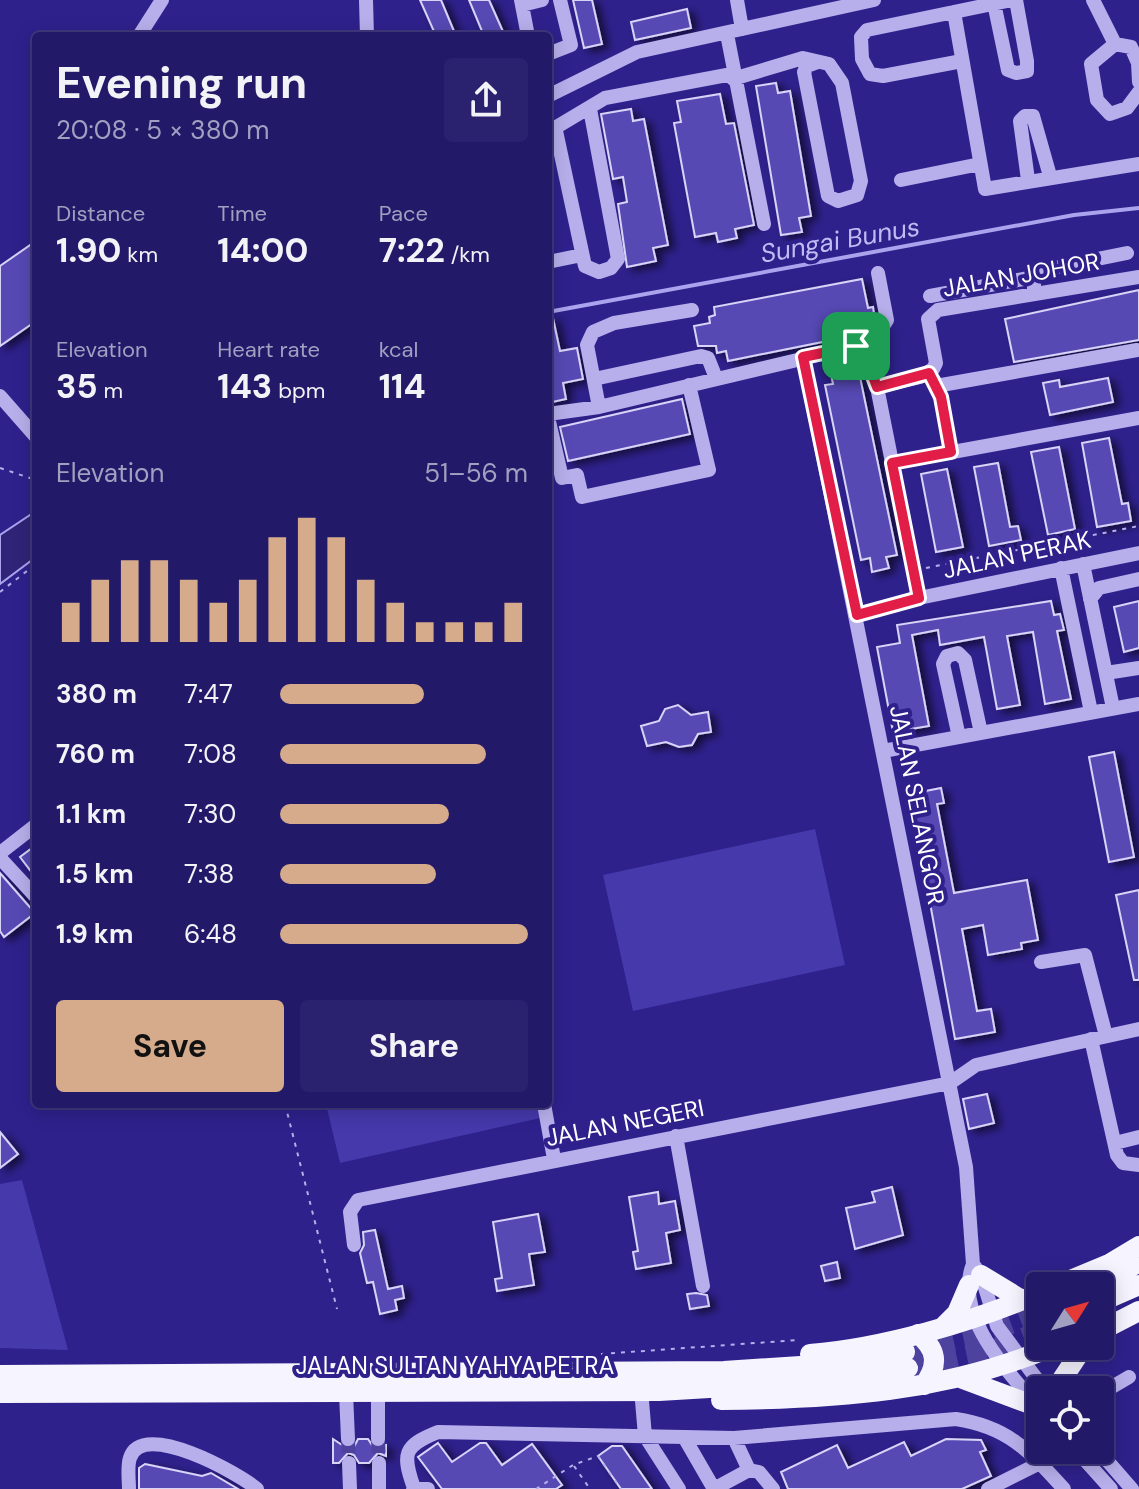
<!DOCTYPE html>
<html lang="en">
<head>
<meta charset="utf-8">
<style>
	:root { --surface:#221969; --page:#2a226f; --text:#f1f3f6; --muted:#a2a0c0; --line:#3f387d; --accent:#d6ab8b }
	body { margin:0; font-family:"DM Sans",sans-serif; background:var(--page); color:var(--text); height:100vh; display:flex; flex-direction:column; font-size:30px; white-space:nowrap }
	* { box-sizing:border-box; margin:0 }
	p { font-size:26px; color:var(--muted) }
	.icon { flex:none; width:44px; height:44px; fill:none; stroke:currentColor; stroke-width:2; stroke-linecap:round; stroke-linejoin:round }
	.map { position:relative; flex:1; overflow:hidden }
	.panel { position:absolute; left:32px; top:32px; width:520px; height:1076px; display:flex; flex-direction:column; background:var(--surface); border-radius:8px; box-shadow:0 4px 20px #0003,0 0 0 2px var(--line) }
	.panel>* { flex:none }
	.needle { width:52px; rotate:53deg }
	.buttons { position:absolute; left:1026px; top:1272px; display:grid; gap:16px }
	.buttons a { display:grid; place-items:center; width:88px; height:88px; border-radius:8px; background:var(--surface); box-shadow:0 4px 20px #0003,0 0 0 2px var(--line); font-size:40px }
	.pin { position:absolute; display:grid; place-items:center; width:68px; height:68px; color:#fff; margin:-34px; border-radius:16px; box-shadow:0 4px 12px #0006 }
	.round { display:grid; place-items:center; flex:none; width:84px; height:84px; border-radius:8px; background:var(--page) }
	.overview { display:flex; align-items:center; justify-content:space-between; height:136px; padding:0 24px }
	h1 { font-size:44px; font-weight:700; line-height:60px }
	.figures { display:grid; grid-template-columns:repeat(3,1fr); gap:12px; height:136px; padding:8px 24px }
	.figures div { display:grid; align-content:center }
	.figures b { font-size:34px; font-weight:700 }
	.figures small { font-size:22px; font-weight:400 }
	.figures p { font-size:22px }
	.chart { height:224px; padding:16px 24px }
	.chart p { display:flex; justify-content:space-between }
	.chart svg { width:100%; height:144px; margin-top:8px; stroke:var(--accent); stroke-width:6 }
	.action { display:flex; gap:16px; margin-top:auto; padding:16px 24px }
	.action a { flex:1; height:92px; border-radius:8px; background:var(--accent); color:#111; font-size:32px; font-weight:700; line-height:92px; text-align:center }
	.action a+a { background:var(--page); color:var(--text) }
	ul { padding:0 24px; list-style:none; font-size:26px }
	li { display:grid; grid-template-columns:128px 96px 1fr; align-items:center; height:60px }
	li i { height:20px; border-radius:10px; background:var(--accent) }
	.map>svg:first-child { display:block }
	.green { fill:#4539ac }
	.water { fill:#2f2477; stroke:#aaa3ed; stroke-width:2 }
	.lines { fill:none; stroke-linecap:round; stroke-linejoin:round }
	.stream { stroke:#aaa3ed; stroke-width:4 }
	.building { fill:#564ab4; stroke:#d8d4f8; stroke-width:2; filter:url(#shadow) }
	.minor-tunnel { stroke:#4d429d; stroke-width:14; stroke-dasharray:14 7; stroke-linecap:butt }
	.major-tunnel { stroke:#4d429d; stroke-width:20; stroke-dasharray:20 10; stroke-linecap:butt }
	.path { stroke:#b6afeb; stroke-width:2; stroke-dasharray:4 6; stroke-linecap:butt }
	.minor { stroke:#b6afeb; stroke-width:14 }
	.major { stroke:#f6f4fe; stroke-width:20 }
	.route-casing { stroke:#fff; stroke-width:16 }
	.route { stroke:#e11d48; stroke-width:10 }
	.labels { text-anchor:middle; stroke-width:8; stroke-linejoin:round; paint-order:stroke }
	.street-label { font-size:24px; fill:#fff; stroke:#2e218c }
	.water-label { font-size:26px; font-style:italic; fill:#c1bbf3; stroke:#2e218c }
</style>
</head>
<body>
<div class="map">
<svg width="1139" height="1489" viewBox="0 0 1139 1489">
	<defs>
		<filter id="shadow"><feDropShadow dx="6" dy="3.5" stdDeviation="4" flood-color="#0009"/></filter>
	</defs>
	<rect width="100%" height="100%" fill="#2e218c"/>
	<path class="green" d="M815,829L845,965L633,1011L603,875Z
		M326,1104H542L545,1117L340,1163Z
		M22,1180L68,1350L0,1348V1184Z"/>
	<path class="water" d="M33,513L36,557L0,584V535Z"/>
	<g class="lines">
		<path class="stream" d="M548,312L1074,215L1139,208"/>
	</g>
	<path class="building" d="M420,0H441L456,36H436Z
		M469,0H489L505,36H484Z
		M573,0H592L602,44L584,48Z
		M687,9L691,28L635,40L631,22Z
		M776,83L778,93L790,91L811,216L799,218L802,232L781,235L756,86Z
		M720,94L726,124L734,123L754,225L735,229L737,238L718,242L716,233L695,237L674,123L681,122L677,101Z
		M631,109L633,121L644,119L668,245L653,248L656,261L627,267L618,204L627,202L623,177L613,179L601,114Z
		M36,241V321L0,346V266Z
		M862,279L868,308L873,307L875,320L867,333L728,361L726,351L717,353L716,346H698L694,326L710,323L709,317L715,315L714,307Z
		M1139,290V340L1014,362L1005,319Z
		M553,318L560,351L577,348L583,379L563,383L566,399L548,403V319Z
		M850,366L852,378L860,377L897,555L886,557L889,568L872,572L870,558L861,560L825,385L833,384L830,370Z
		M1108,378L1113,402L1050,415L1043,383L1059,380L1060,387Z
		M682,399L690,434L568,461L560,427Z
		M1109,438L1122,504L1128,503L1131,521L1097,527L1082,443Z
		M1059,447L1075,529L1048,535L1031,452Z
		M998,463L1010,527L1018,526L1021,540L989,546L974,467Z
		M947,469L963,547L936,552L921,474Z
		M1051,601L1054,615L1060,614L1064,630L1057,631L1071,699L1045,704L1033,632L1007,636L1020,705L997,709L984,637L940,645L938,630L912,635L929,726L893,732L877,647L900,643L897,625Z
		M1139,601V648L1124,652L1114,607Z
		M678,705L691,715L708,712L711,732L698,734L692,745L679,747L666,742L647,746L641,726L659,721L665,709Z
		M1114,752L1134,857L1109,862L1089,757Z
		M941,788L944,803L937,804L954,893L1027,880L1038,940L1021,943L1022,949L988,955L983,925L962,929L977,1011L991,1009L995,1032L955,1039L910,794Z
		M36,845V878L20,857Z
		M0,873L35,913L4,937L0,931Z
		M1139,890V980H1134L1116,895Z
		M987,1094L994,1123L969,1129L963,1099Z
		M0,1132L18,1154L0,1168Z
		M892,1187L903,1235L855,1249L846,1208L875,1202L872,1192Z
		M658,1192L659,1204L675,1201L680,1230L666,1233L671,1263L636,1269L633,1252L638,1251L629,1197Z
		M538,1214L545,1252L529,1254L534,1285L497,1291L495,1279L502,1278L493,1222Z
		M375,1230L388,1289L402,1286L404,1298L395,1300L397,1310L380,1314L373,1282L367,1283L360,1253L364,1245L363,1232Z
		M837,1262L840,1278L825,1281L821,1266Z
		M696,1293L707,1295L709,1306L690,1309L687,1294Z
		M333,1439L348,1449L354,1447L358,1439H368L374,1448L386,1445V1456L378,1453L369,1463H359L354,1455L348,1453L339,1463H333Z
		M946,1439L981,1440L986,1450L980,1452L991,1476L962,1489H788L781,1472L837,1445L848,1468L904,1442L911,1456Z
		M438,1443L452,1462L480,1443H486L502,1465L532,1444L562,1485L556,1489H442L418,1457Z
		M612,1446H622L652,1489H621L598,1456Z
		M145,1464L202,1476L211,1473L238,1489H139V1468Z"/>
	<g class="lines">
		<path class="minor-tunnel" d="M348,1439L349,1463
			M378,1439L379,1463"/>
		<path class="major-tunnel" d="M905,1352L982,1335L1040,1313
			M908,1368L992,1350L1040,1331"/>
		<path class="path" d="M0,468L36,480
			M926,568L1139,526
			M0,592L36,564
			M285,1104L337,1309
			M601,1354L798,1340
			M574,1466L590,1489
			M536,1489L573,1465L598,1456L621,1489"/>
		<path class="minor" d="M366,0L367,36
			M521,0L528,36
			M737,0L742,29
			M1093,0L1115,44
			M994,3L1008,70L1016,73L1027,71V61L1016,0
			M522,5L542,0
			M954,12L985,189L1139,164
			M727,34L764,224
			M139,36L162,0
			M548,54L571,45L560,0
			M962,61L883,76L870,74L862,59L861,37L867,30L1012,0
			M733,79L803,58L829,64L842,83L861,181L857,195L838,201L828,196L804,72L807,66L818,62
			M1139,82L1138,63L1131,47L1115,44L1091,64L1097,100L1110,114L1127,108L1139,92
			M548,96L637,52L874,0
			M556,131L585,266L599,272L611,268L618,259L590,109
			M548,132L605,98L732,74
			M901,180L980,164
			M1028,180L1020,121L1025,116H1033L1050,176
			M548,262L582,255
			M1034,293V277L1043,270L1127,253
			M930,296L1034,277
			M856,346L866,358L877,387L919,598
			M803,357L966,1167L973,1264L981,1275L997,1326L1045,1390
			M594,379L701,356L708,358L716,378
			M934,380L941,397L951,452
			M936,386L1137,350
			M877,387L920,377L933,369L936,363L928,319L938,310L1139,277
			M0,396L36,437
			M599,407L587,345L593,332L614,323L692,310
			M548,414L599,407L873,342L887,320L878,273
			M548,417L562,478L577,475L582,497L709,470L689,385
			M892,463L1139,418
			M1083,564L1113,708
			M1061,568L1091,712
			M1090,599L1099,588L1139,579
			M857,615L919,598L1139,553
			M1106,673L1139,668
			M959,737L943,664L947,656L958,653L965,660L981,733
			M883,751L1139,704
			M0,853L36,825
			M0,858L36,897
			M1041,962L1085,955L1106,1036
			M1091,1039L1117,1155L1123,1163L1139,1165
			M544,1104L554,1159
			M676,1136L703,1286
			M1115,1143L1139,1137
			M354,1245L350,1212L358,1200L950,1083L976,1065L1139,1029
			M973,1264C953,1315 1007,1370 1037,1406
			M378,1392V1439
			M346,1393L348,1439
			M1100,1394L1129,1377
			M642,1401L645,1436L679,1489
			M684,1437L714,1489L749,1470L734,1438
			M1076,1450L1111,1489
			M1098,1450L1132,1489
			M349,1463L350,1489
			M379,1463V1489
			M749,1470L759,1472L773,1489
			M414,1488C402,1454 403,1446 438,1432L734,1438L956,1419C1009,1427 1030,1452 1064,1489
			M129,1489C129,1480 127,1466 130,1458C142,1419 240,1474 257,1489
			M413,1489H428
			M988,1489L1040,1463"/>
		<path class="major" d="M981,1275L1022,1300
			M1056,1286L1109,1264L1139,1246
			M1098,1286L1136,1264
			M1033,1296L1035,1318L1040,1329
			M1100,1302L1139,1285
			M944,1326L957,1313L969,1285
			M1100,1331L1139,1311
			M918,1334C937,1349 939,1365 924,1385
			M810,1354C884,1348 972,1322 1040,1293
			M0,1375L724,1371L846,1363L905,1352
			M960,1378L1038,1407
			M1055,1390L1084,1346
			M0,1393L659,1391L847,1380L908,1368
			M721,1400C836,1399 946,1392 1054,1346"/>
	</g>
	<g class="lines">
		<g class="route-casing">
			<path id="route" d="M856,346L866,358L877,387L929,373L941,397L951,452L892,463L919,598L857,615L803,357Z"/>
		</g>
		<use href="#route" class="route"/>
	</g>
	<g class="labels">
		<g class="street-label">
			<text transform="translate(1021 275) rotate(-10)" y="8">JALAN JOHOR</text>
			<text transform="translate(1017 555) rotate(-12)" y="8">JALAN PERAK</text>
			<text transform="translate(917 805) rotate(79)" y="8">JALAN SELANGOR</text>
			<text transform="translate(625 1123) rotate(-11)" y="8">JALAN NEGERI</text>
			<text x="455" y="1374">JALAN SULTAN YAHYA PETRA</text>
		</g>
		<g class="water-label">
			<text transform="translate(840 240) rotate(-10)" y="9">Sungai Bunus</text>
		</g>
	</g>
</svg>
<div class="buttons">
<a><svg class="needle" viewBox="-14 -14 28 28"><path d="M0-13l5 13h-10z" fill="#e53935"/><path d="M0 13l5-13h-10z" fill="#a2a0c0"/></svg></a>
<a><svg class="icon" aria-label="locate" viewBox="0 0 24 24"><circle cx="12" cy="12" r="6"/><path d="M12 2v4M12 18v4M2 12h4M18 12h4"/></svg></a>
</div>
<div class="pin" style="left:856px;top:346px;background:#1e9e55"><svg class="icon" aria-label="arrive" viewBox="0 0 24 24"><path d="M6 21V4h12l-3 4 3 4H6"/></svg></div>
<section class="panel">
<div class="overview"><div><h1>Evening run</h1><p>20:08 · 5 × 380 m</p></div><a class="round"><svg class="icon" aria-label="share" viewBox="0 0 24 24"><path d="M12 15V3M7 8l5-5 5 5M5 13v7h14v-7"/></svg></a></div>
<div class="figures">
<div><p>Distance</p><b>1.90<small> km</small></b></div>
<div><p>Time</p><b>14:00</b></div>
<div><p>Pace</p><b>7:22<small> /km</small></b></div>
</div>
<div class="figures">
<div><p>Elevation</p><b>35<small> m</small></b></div>
<div><p>Heart rate</p><b>143<small> bpm</small></b></div>
<div><p>kcal</p><b>114</b></div>
</div>
<div class="chart"><p><span>Elevation</span>51–56 m</p>
<svg viewBox="0 0 160 44" preserveAspectRatio="none"><path d="M5 44V32M15 44V25M25 44V19M35 44V19M45 44V25M55 44V32M65 44V25M75 44V12M85 44V6M95 44V12M105 44V25M115 44V32M125 44V38M135 44V38M145 44V38M155 44V32"/></svg>
</div>
<ul>
<li><b>380 m</b>7:47<i style="width:58%"></i></li>
<li><b>760 m</b>7:08<i style="width:83%"></i></li>
<li><b>1.1 km</b>7:30<i style="width:68%"></i></li>
<li><b>1.5 km</b>7:38<i style="width:63%"></i></li>
<li><b>1.9 km</b>6:48<i style="width:100%"></i></li>
</ul>
<div class="action"><a>Save</a><a>Share</a></div>
</section>
</div>
</body>
</html>
